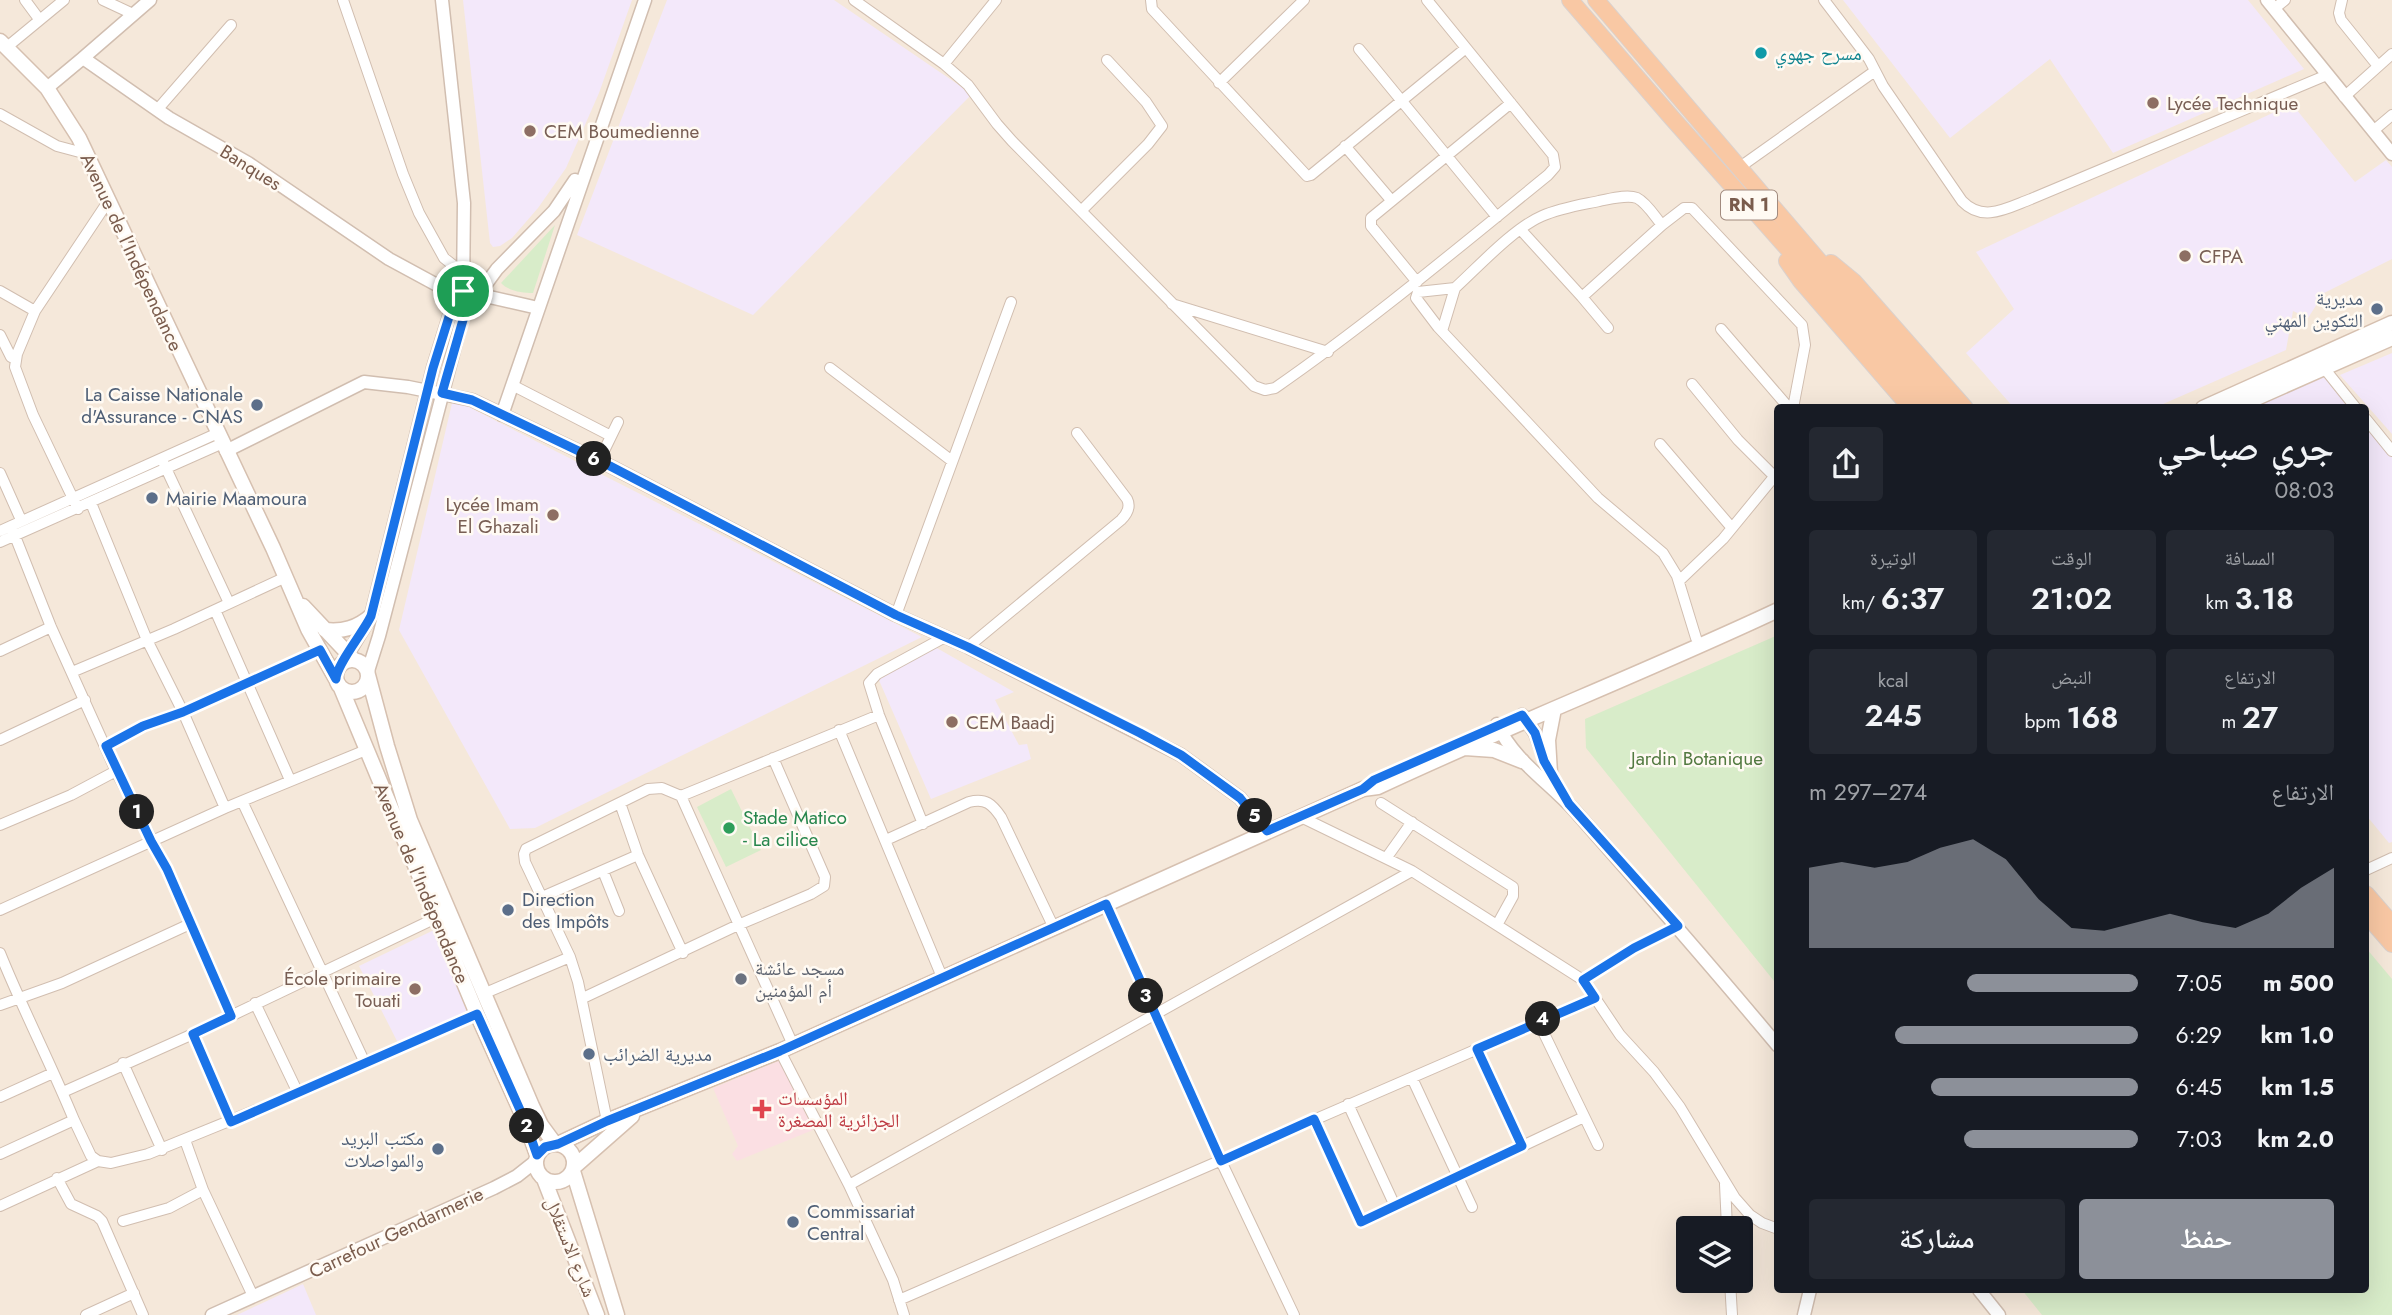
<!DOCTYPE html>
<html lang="ar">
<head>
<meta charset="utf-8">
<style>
	:root { --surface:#171b24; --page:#242831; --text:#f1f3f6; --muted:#9ea1a6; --accent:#8c9099 }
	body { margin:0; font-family:Jost,"Noto Naskh Arabic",sans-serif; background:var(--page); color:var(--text); direction:rtl; height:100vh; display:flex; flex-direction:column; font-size:26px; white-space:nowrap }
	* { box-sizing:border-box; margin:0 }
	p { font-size:23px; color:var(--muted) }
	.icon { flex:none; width:38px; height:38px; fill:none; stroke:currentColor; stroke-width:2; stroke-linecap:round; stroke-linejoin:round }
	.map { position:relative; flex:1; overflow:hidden; direction:ltr }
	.details { position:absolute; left:1774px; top:404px; width:595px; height:889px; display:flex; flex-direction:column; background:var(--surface); border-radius:7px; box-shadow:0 7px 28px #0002; direction:rtl }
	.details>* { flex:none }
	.buttons { position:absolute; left:1676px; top:1216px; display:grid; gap:14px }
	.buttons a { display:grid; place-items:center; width:77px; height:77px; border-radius:7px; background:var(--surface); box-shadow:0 7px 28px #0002; font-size:35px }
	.pin { position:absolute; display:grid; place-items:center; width:60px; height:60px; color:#fff; margin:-30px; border:4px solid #fff; border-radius:50%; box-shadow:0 2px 7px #0007 }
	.km { position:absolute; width:35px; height:35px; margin:-18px; border-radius:50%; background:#222; color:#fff; font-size:19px; line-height:35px; text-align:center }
	.round { display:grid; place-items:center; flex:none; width:74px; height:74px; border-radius:7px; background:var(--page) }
	.summary { display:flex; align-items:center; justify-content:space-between; height:119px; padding:0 35px }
	h1 { font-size:38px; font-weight:600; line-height:52px }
	.figures { display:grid; grid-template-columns:repeat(3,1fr); gap:10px; height:119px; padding:7px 35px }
	.figures div { display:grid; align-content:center; border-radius:7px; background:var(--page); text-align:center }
	.figures b { font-size:30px; font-weight:600 }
	.figures small { font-size:19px; font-weight:400 }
	.figures p { font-size:19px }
	.chart { height:196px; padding:14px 35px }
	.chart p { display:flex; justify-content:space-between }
	.chart svg { width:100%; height:126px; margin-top:7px; fill:var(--accent); opacity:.7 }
	.action { display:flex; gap:14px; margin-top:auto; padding:14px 35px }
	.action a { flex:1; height:80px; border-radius:7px; background:var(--accent); color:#fff; font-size:28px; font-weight:600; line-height:80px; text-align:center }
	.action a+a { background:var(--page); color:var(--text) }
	ul { padding:0 35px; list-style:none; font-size:23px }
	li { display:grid; grid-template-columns:112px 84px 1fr; align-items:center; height:52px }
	li i { height:18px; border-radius:9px; background:var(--accent) }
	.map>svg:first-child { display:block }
	.residential { fill:#f5e8da; fill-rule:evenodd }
	.education { fill:#f3e8fa }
	.medical { fill:#fbdfe3 }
	.green { fill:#d8ecc9 }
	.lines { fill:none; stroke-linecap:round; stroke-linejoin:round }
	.minor-casing { stroke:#d1beb0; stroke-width:12 }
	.tertiary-casing { stroke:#d1beb0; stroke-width:15 }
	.secondary-casing { stroke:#d6c0b0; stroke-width:17 }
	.trunk-casing { stroke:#dad1cd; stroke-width:18 }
	.minor { stroke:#fff; stroke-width:10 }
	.tertiary { stroke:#fff; stroke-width:12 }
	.secondary { stroke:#fff; stroke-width:14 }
	.trunk { stroke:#f9c8a4; stroke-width:16 }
	.route-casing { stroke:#fff; stroke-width:14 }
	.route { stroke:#1a73e8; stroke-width:9 }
	.culture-dot { fill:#0f9aa8; stroke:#fffaf3; stroke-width:2.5 }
	.education-dot { fill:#8d6e63; stroke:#fffaf3; stroke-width:2.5 }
	.service-dot { fill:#5c6f8a; stroke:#fffaf3; stroke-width:2.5 }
	.leisure-dot { fill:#2e9e5b; stroke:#fffaf3; stroke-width:2.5 }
	.worship-dot { fill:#6b7280; stroke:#fffaf3; stroke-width:2.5 }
	.health-dot { fill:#e0444e; stroke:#fffaf3; stroke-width:2.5 }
	.labels { text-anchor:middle; stroke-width:5; stroke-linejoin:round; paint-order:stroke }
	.shield { fill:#fffaf3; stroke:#a28b7f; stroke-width:2 }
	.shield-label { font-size:18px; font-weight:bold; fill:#7a5c4d }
	.culture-label { font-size:19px; fill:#0d838f; stroke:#fffaf3; text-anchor:start }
	.education-label { font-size:19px; fill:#785e54; stroke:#fffaf3; text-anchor:start }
	.street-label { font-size:19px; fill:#7a5c4d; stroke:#fffaf3 }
	.service-label { font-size:19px; fill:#4e5e75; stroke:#fffaf3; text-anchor:start }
	.park-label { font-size:19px; fill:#537a41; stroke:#fffaf3 }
	.leisure-label { font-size:19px; fill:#27864d; stroke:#fffaf3; text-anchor:start }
	.worship-label { font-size:19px; fill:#5b616d; stroke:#fffaf3; text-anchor:start }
	.health-label { font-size:19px; fill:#be3a42; stroke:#fffaf3; text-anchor:start }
</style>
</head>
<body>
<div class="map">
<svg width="2392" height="1315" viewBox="0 0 2392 1315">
	<rect width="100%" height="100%" fill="#fdf6ec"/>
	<path class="residential" d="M0,0H2392V1315H0ZM1778,408H2366V1290H1778ZM1689,1228H1741V1281H1689Z"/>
	<path class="education" d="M463,0H632L599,93L566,168L538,208L512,238L500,246L493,247L490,243Z
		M667,0H834L972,94L753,315L577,235Z
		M1843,0H2248L2304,69L2113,153L2050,59L1950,138Z
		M2292,104L2355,182L2386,160L2392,167V259L2324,293L2308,318L2293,311L2286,350L2154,408H2014L1966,353L2014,309L1976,252Z
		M2392,353V434L2340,375Z
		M2323,374L2353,408H2254Z
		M453,399L922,637L535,828L510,829L399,630Z
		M2366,422L2392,452V842L2389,843L2366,815Z
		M935,647L1014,692L995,700L1019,745L1027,744L1031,759L931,799L878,678Z
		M434,930L471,1011L398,1043L359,966Z
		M303,1284L316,1315H237Z"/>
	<path class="medical" d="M781,1060L813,1130L737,1161L732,1154L738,1146L713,1088Z"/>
	<path class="green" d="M555,225L533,293C523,293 508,291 501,283Z
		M1778,635V986L1586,748L1585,719Z
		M731,789L761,850L726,867L697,807Z
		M2366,948L2392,979V1315H2042L2022,1290H2366Z"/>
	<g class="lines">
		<g class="minor-casing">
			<path id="minor" d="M25,0L39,19
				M103,0L133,14
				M343,0L403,174L419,213L444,258L463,273
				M854,0L944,64L968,85L997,124L1012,141L1254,386L1265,390L1275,388C1370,322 1458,248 1548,175L1555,167L1553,155L1427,0
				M1151,0L1152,9L1307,176L1311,175L1466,48
				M1824,0L1869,59L1883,86L1962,201C1983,223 2007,208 2031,199L2327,75
				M2342,0L2339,13L2341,20L2378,66
				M2274,9L2285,0
				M7,47L64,0
				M1359,49L1497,217
				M944,64L996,0
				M1219,83L1304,0
				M2344,97L2392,54
				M157,110L231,25
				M0,114L57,146L87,154
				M2373,131L2392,115
				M1345,146L1391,200
				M1740,167L1875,71
				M1081,211L1148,144L1162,126L1146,102L1107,60
				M1521,230L1582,297L1662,225
				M1417,282L1371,226V218L1511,103
				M1455,288C1478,267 1514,228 1542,216C1560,208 1580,205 1599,201C1610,199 1627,194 1637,198C1647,203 1655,217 1662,225L1684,208H1692L1802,325L1805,345L1793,408
				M0,291L35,311
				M1582,297L1608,328
				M1172,304L1328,352
				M1721,329L1789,408
				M1442,331L1455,288L1418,292L1416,298L1438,327L1598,498L1663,553L1677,576L1696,638
				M0,335L11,357
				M830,368L952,461
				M2324,368L2356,408
				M1692,384L1738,440L1775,477
				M512,385L611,436
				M2366,419L2392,451
				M1660,444L1732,528
				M599,461L618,422
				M164,464L229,603
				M0,473L21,520
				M91,503L147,640L183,712L225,808
				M78,509L33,415L15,367L17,354L35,311L109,200
				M11,526L51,627L116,771L167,869L231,1015
				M0,531L218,433
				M0,542L223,443
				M1679,581L1723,539L1778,472
				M215,610L290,780
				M896,615L1011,302
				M968,647L1121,520C1127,514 1131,507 1127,499L1077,433
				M0,651L51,627
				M72,672L174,629L286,577
				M839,730L942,977
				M0,740L85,700
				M105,746L143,726L183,712L319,650
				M681,796L793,1045
				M242,801L365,1063
				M620,803L638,855L683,953
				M1381,803L1513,887V896L1497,925
				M1301,817L1412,871L1583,980L1620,1035L1654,1072L1680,1107L1735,1198L1750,1215L1762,1223L1778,1229
				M923,824L879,715L869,683L877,674L945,637
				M0,825L71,795L116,771
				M886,840L969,802C986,798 992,804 1001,817L1054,928
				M1387,857L1412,822
				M2366,870L2392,858
				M603,871L619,911
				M542,897L638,855
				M1106,904L1221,1161L1294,1315
				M0,910L225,808L366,750
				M0,953C23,1010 51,1064 74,1120
				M1583,980L1634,948L1678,926
				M483,994L570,957
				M583,998L738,925L811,894L824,886L825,877L773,758
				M255,1003L298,1093
				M0,1005L62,983L190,924
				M1538,1021L1598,1145
				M193,1034L231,1122
				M1477,1049L1522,1146
				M780,1051L849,1185L893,1280L904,1315
				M123,1063L162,1150
				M1412,1078L1472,1207
				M63,1092L193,1034L438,917
				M0,1097L53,1073
				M1348,1104L1395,1206
				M1313,1119L1361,1222L1584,1117
				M607,1121L578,982L570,957L525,862L524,854L526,849L648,789L662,788L681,796L879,715
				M185,1140L203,1190L253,1296
				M0,1154L74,1120L91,1156L98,1161L111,1163L148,1154L298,1093L477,1014
				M57,1178L71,1204L97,1216L102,1221L143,1315
				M1725,1184L1727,1228
				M849,1185L1412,871
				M0,1206L98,1161
				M123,1221L169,1208L203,1190
				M1730,1281L1732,1315
				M899,1300L1595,998
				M86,1315L134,1293"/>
		</g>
		<g class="tertiary-casing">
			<path id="tertiary" d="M2267,0L2392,154
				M83,58L150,0
				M47,88L83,58L169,118L248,163L389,259L437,285L538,308
				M478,295L497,269L554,211L575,180
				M502,415L645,0
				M226,451L364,382L408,387L472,400L610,466L896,615L968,647L1181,755L1240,798L1267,831
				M343,662L371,616L433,368L453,304L463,291
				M368,671L379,636L466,304L463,291L464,203L442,0
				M1522,715L1535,733L1549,771
				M1497,724C1514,761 1549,782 1575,811C1644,889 1712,967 1778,1046
				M1979,1290L1999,1315
				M212,1315L494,1188L517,1176L536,1161
				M1804,1315L1810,1290"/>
		</g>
		<g class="secondary-casing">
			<path id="secondary" d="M0,41L47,88L79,138L273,548L308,629L336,679
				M2203,408L2392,323
				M2234,408L2392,338
				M303,606L354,660
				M325,630C343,632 357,628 371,616
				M336 676a16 16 0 1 1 32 0a16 16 0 1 1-32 0Z
				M368,675L387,746L410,820L532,1106L541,1125L555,1144
				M341,688L477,1014L525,1121L537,1155
				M1465,748L1494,750L1522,761
				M1550,773L1548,740L1554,709
				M536 1163a19 19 0 1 1 38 0a19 19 0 1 1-38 0Z
				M558,1144L607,1121L780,1051L1363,789L1378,787C1510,725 1646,672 1778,610
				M574,1167L632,1116
				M573,1171L617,1315
				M544,1179L597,1315"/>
		</g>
		<g class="trunk-casing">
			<path id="trunk" d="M1570,0L1672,118L1929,408
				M1596,0L1872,323L1949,408
				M1787,261L1801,281L1911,408
				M1831,263L1854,282L1965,408
				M2366,894L2392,924
				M2366,914L2392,944"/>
		</g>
		<use href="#minor" class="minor"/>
		<use href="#tertiary" class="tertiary"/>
		<use href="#secondary" class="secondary"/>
		<use href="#trunk" class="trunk"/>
	</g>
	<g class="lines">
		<g class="route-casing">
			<path id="route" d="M463,291L466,304L465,313L442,393L472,400L610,466L896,615L968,647L1140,733L1181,755L1240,798L1267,831L1363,789L1374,780L1522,715L1535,733L1544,761L1569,804L1678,926L1634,948L1583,980L1595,998L1477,1049L1522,1146L1361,1222L1314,1119L1221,1161L1106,904L780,1051L607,1121L558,1144L545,1147L537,1155L525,1121L477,1014L231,1122L193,1034L231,1016L167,869L151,841L106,746L143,726L183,712L320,650L336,679C336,665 363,633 371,616L433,368L453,304Z"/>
		</g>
		<use href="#route" class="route"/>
	</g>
	<circle class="culture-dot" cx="1761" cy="53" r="7"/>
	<g class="education-dot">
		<circle cx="2153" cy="103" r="7"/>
		<circle cx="530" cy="131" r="7"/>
		<circle cx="2185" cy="256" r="7"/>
		<circle cx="553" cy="515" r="7"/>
		<circle cx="952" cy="722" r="7"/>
		<circle cx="415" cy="989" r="7"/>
	</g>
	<g class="service-dot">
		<circle cx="2377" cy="309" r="7"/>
		<circle cx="257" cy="405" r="7"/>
		<circle cx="152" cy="498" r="7"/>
		<circle cx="508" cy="910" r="7"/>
		<circle cx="589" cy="1054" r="7"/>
		<circle cx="438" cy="1149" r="7"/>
		<circle cx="793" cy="1222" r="7"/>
	</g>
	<circle class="leisure-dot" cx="729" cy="828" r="7"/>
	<circle class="worship-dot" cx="741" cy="979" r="7"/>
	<path class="health-dot" d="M758.5 1098.5h7v7h7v7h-7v7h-7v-7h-7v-7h7z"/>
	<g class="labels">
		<rect class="shield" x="1721" y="190.5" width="56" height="29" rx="5"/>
		<g class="shield-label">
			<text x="1749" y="211">RN 1</text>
		</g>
		<g class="culture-label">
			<text x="1775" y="60">مسرح جهوي</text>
		</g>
		<g class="education-label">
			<text x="2167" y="110">Lycée Technique</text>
			<text x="544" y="138">CEM Boumedienne</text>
			<text x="2199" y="263">CFPA</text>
			<text x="539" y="511" text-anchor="end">Lycée Imam<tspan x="539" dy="22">El Ghazali</tspan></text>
			<text x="966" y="729">CEM Baadj</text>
			<text x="401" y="985" text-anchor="end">École primaire<tspan x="401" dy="22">Touati</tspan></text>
		</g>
		<g class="street-label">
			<text transform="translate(251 167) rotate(32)" y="7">Banques</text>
			<text transform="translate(132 252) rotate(65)" y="7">Avenue de l'Indépendance</text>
			<text transform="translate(422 883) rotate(67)" y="7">Avenue de l'Indépendance</text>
			<text transform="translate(396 1232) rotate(-25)" y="7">Carrefour Gendarmerie</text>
			<text transform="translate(571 1247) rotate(68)" y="7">شارع الاستقلال</text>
		</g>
		<g class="service-label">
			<text x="2363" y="305" text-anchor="end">مديرية<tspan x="2363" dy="22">التكوين المهني</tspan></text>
			<text x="243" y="401" text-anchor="end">La Caisse Nationale<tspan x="243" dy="22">d'Assurance - CNAS</tspan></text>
			<text x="166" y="505">Mairie Maamoura</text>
			<text x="522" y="906">Direction<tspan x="522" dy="22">des Impôts</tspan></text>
			<text x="603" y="1061">مديرية الضرائب</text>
			<text x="424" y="1145" text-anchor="end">مكتب البريد<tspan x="424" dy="22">والمواصلات</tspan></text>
			<text x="807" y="1218">Commissariat<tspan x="807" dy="22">Central</tspan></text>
		</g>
		<g class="park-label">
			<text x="1697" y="765">Jardin Botanique</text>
		</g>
		<g class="leisure-label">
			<text x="743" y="824">Stade Matico<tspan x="743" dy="22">- La cilice</tspan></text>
		</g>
		<g class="worship-label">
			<text x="755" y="975">مسجد عائشة<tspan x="755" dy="22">أم المؤمنين</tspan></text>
		</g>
		<g class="health-label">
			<text x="778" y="1105">المؤسسات<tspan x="778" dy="22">الجزائرية المصغرة</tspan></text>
		</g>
	</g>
</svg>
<div class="buttons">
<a><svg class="icon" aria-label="layers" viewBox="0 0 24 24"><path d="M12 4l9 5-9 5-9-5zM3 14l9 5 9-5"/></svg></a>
</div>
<div class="pin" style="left:463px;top:291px;background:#1e9e55"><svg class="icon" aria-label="arrive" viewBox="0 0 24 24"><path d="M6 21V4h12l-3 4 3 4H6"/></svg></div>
<b class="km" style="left:137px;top:812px">1</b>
<b class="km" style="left:527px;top:1126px">2</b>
<b class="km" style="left:1146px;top:996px">3</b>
<b class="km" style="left:1543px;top:1019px">4</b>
<b class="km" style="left:1255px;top:816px">5</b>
<b class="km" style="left:594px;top:459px">6</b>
<section class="details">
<div class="summary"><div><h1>جري صباحي</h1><p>08:03</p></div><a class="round"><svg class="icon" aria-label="share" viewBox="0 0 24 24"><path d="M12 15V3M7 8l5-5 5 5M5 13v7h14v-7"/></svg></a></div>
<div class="figures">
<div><p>المسافة</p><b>3.18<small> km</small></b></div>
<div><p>الوقت</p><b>21:02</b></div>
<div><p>الوتيرة</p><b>6:37<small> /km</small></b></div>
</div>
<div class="figures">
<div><p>الارتفاع</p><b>27<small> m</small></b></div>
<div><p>النبض</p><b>168<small> bpm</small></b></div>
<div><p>kcal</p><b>245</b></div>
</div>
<div class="chart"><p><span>الارتفاع</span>274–297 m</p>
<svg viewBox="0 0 160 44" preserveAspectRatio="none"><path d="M0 44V16L10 14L20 16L30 14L40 9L50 6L60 13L70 27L80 37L90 38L100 35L110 32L120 35L130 37L140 32L150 23L160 16V44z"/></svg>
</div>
<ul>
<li><b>500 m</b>7:05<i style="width:52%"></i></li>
<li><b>1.0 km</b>6:29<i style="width:74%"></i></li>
<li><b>1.5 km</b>6:45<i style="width:63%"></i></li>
<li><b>2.0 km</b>7:03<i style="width:53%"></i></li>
</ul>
<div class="action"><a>حفظ</a><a>مشاركة</a></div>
</section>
</div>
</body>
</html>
